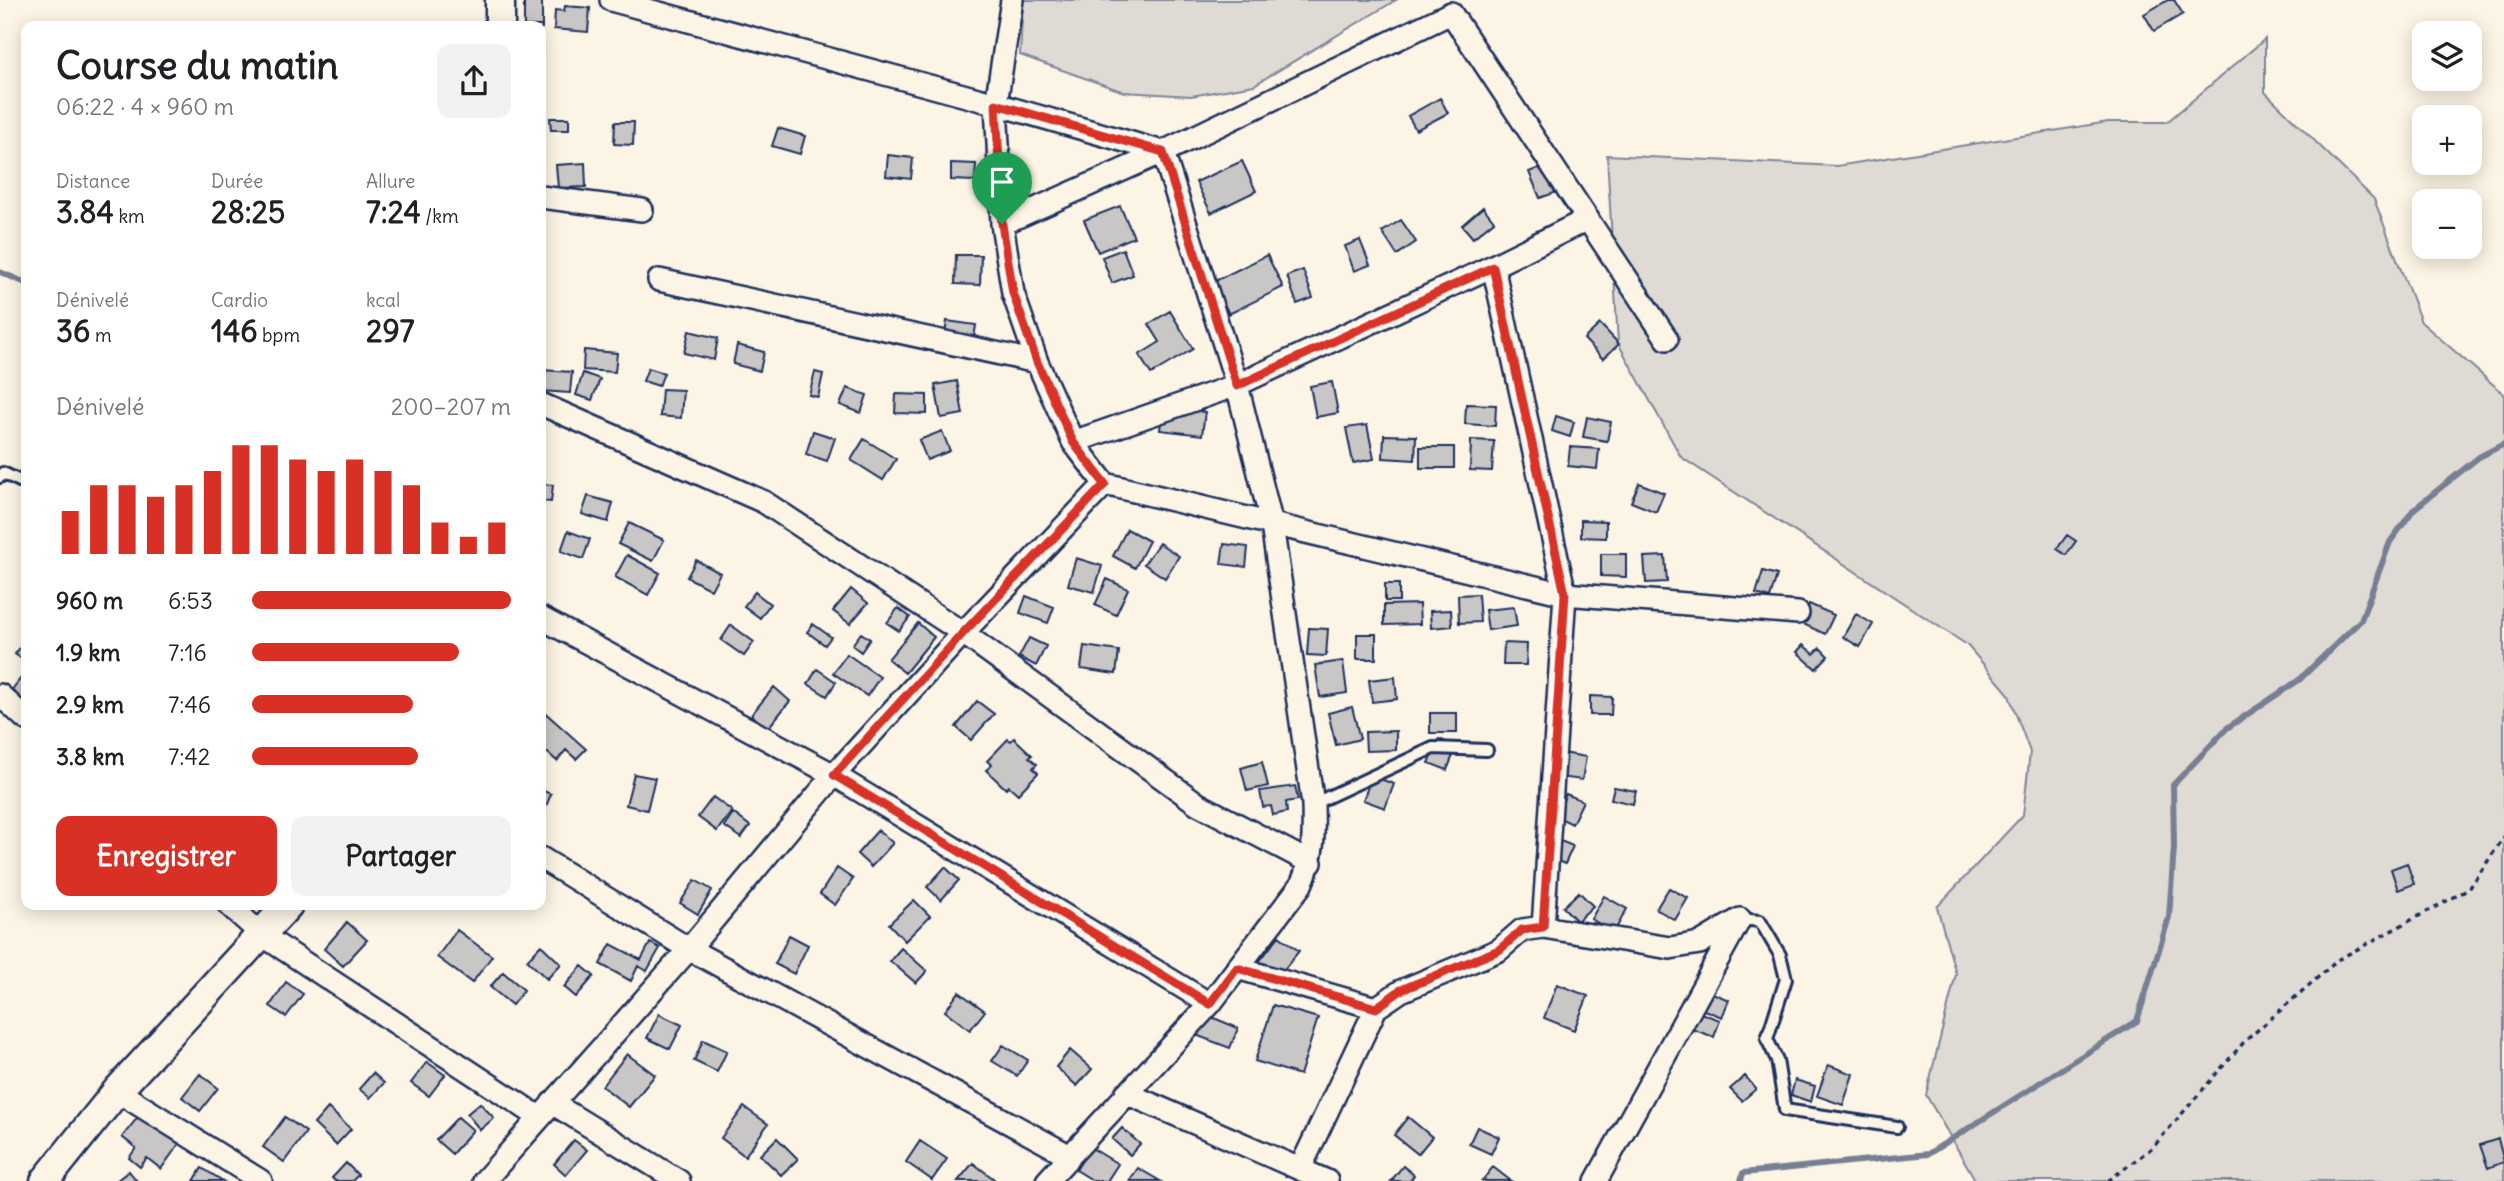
<!DOCTYPE html>
<html lang="fr">
<head>
<meta charset="utf-8">
<style>
	:root { --surface:#fff; --page:#f2f2f2; --text:#202124; --muted:#757577; --accent:#d93025 }
	body { margin:0; font-family:Delius,sans-serif; background:var(--page); color:var(--text); height:100vh; display:flex; flex-direction:column; font-size:26px; white-space:nowrap }
	* { box-sizing:border-box; margin:0 }
	p { font-size:23px; color:var(--muted) }
	.icon { flex:none; width:38px; height:38px; fill:none; stroke:currentColor; stroke-width:2; stroke-linecap:round; stroke-linejoin:round }
	.map { position:relative; flex:1; overflow:hidden }
	.panel { position:absolute; left:21px; top:21px; width:525px; height:889px; display:flex; flex-direction:column; background:var(--surface); border-radius:14px; box-shadow:0 4px 18px #0003 }
	.panel>* { flex:none }
	.controls { position:absolute; left:2412px; top:21px; display:grid; gap:14px }
	.controls a { display:grid; place-items:center; width:70px; height:70px; border-radius:14px; background:var(--surface); box-shadow:0 4px 18px #0003; font-size:35px }
	.pin { position:absolute; display:grid; place-items:center; width:60px; height:60px; color:#fff; margin:-72px -30px; border-radius:50% 50% 50% 0; rotate:-45deg; box-shadow:0 0 7px #0007 }
	.pin .icon { rotate:45deg }
	.round { display:grid; place-items:center; flex:none; width:74px; height:74px; border-radius:14px; background:var(--page) }
	.summary { display:flex; align-items:center; justify-content:space-between; height:119px; padding:0 35px }
	h1 { font-size:38px; font-weight:700; line-height:52px }
	.figures { display:grid; grid-template-columns:repeat(3,1fr); gap:10px; height:119px; padding:7px 35px }
	.figures div { display:grid; align-content:center }
	.figures b { font-size:30px; font-weight:700 }
	.figures small { font-size:19px; font-weight:400 }
	.figures p { font-size:19px }
	.chart { height:196px; padding:14px 35px }
	.chart p { display:flex; justify-content:space-between }
	.chart svg { width:100%; height:126px; margin-top:7px; stroke:var(--accent); stroke-width:6 }
	.button { display:flex; gap:14px; margin-top:auto; padding:14px 35px }
	.button a { flex:1; height:80px; border-radius:14px; background:var(--accent); color:#fff; font-size:28px; font-weight:700; line-height:80px; text-align:center }
	.button a+a { background:var(--page); color:var(--text) }
	ul { padding:0 35px; list-style:none; font-size:23px }
	li { display:grid; grid-template-columns:112px 84px 1fr; align-items:center; height:52px }
	li i { height:18px; border-radius:9px; background:var(--accent) }
	.map>svg:first-child { display:block }
	.green { fill:#dfdbd4; stroke:#7d8599; stroke-width:2 }
	.lines { fill:none; stroke-linecap:round; stroke-linejoin:round }
	.stream { stroke:#767f94; stroke-width:6 }
	.building { fill:#c8c7c6; stroke:#1b2f5e; stroke-width:2 }
	.lane-casing { stroke:#1b2f5e; stroke-width:16 }
	.street-casing { stroke:#1b2f5e; stroke-width:26 }
	.secondary-casing { stroke:#1b2f5e; stroke-width:33 }
	.path { stroke:#1b2f5e; stroke-width:3.5; stroke-dasharray:5 5; stroke-linecap:butt }
	.lane { stroke:#fcf5e5; stroke-width:10 }
	.street { stroke:#fcf5e5; stroke-width:21 }
	.secondary { stroke:#fcf5e5; stroke-width:28 }
	.route-casing { stroke:#fff; stroke-width:14 }
	.route { stroke:#d93025; stroke-width:9 }
</style>
</head>
<body>
<div class="map">
<svg width="2504" height="1181" viewBox="0 0 2504 1181">
	<rect width="100%" height="100%" fill="#fcf5e5"/>
	<filter id="ink" filterUnits="userSpaceOnUse"><feTurbulence type="fractalNoise" baseFrequency=".0143" numOctaves="2"/><feDisplacementMap in="SourceGraphic" scale="14" xChannelSelector="R" yChannelSelector="G"/><feConvolveMatrix kernelMatrix="1 2 1 2 8 2 1 2 1" color-interpolation-filters="sRGB"/></filter>
	<g filter="url(#ink)">
		<path class="green" d="M1023,0H1396L1254,85L1191,96L1124,92L1020,55Z
			M2265,39V92L2374,199L2421,322L2504,394V1181H1976L1926,1095L1956,974L1937,907L2023,815L2030,752L2008,693L1967,645L1681,457L1618,343L1607,155L1837,166L2108,122H2167Z"/>
		<g class="lines">
			<path class="stream" d="M0,272L26,283
				M1741,1181L1743,1173L1928,1154L2137,1021L2169,917L2174,847L2173,785L2227,728L2299,680L2361,620L2390,542L2414,509L2479,457L2504,444"/>
		</g>
		<path class="building" d="M524,0H542V29L541,26H524Z
			M2168,0H2174L2183,14L2154,31L2144,14Z
			M565,6L590,8L588,32L554,29L555,10L564,11Z
			M1440,98L1448,113L1416,130L1408,116Z
			M550,118H569V130H551Z
			M615,122H634L633,145L614,144Z
			M778,128L805,136L800,154L772,146Z
			M888,155L913,158L911,179L886,176Z
			M1242,161L1256,191L1211,213L1196,182Z
			M585,163L586,187L558,188L556,165Z
			M951,163L976,164L975,181L951,180Z
			M1546,165L1557,192L1540,198L1529,172Z
			M1120,206L1134,237L1098,252L1084,220Z
			M1483,207L1494,221L1473,238L1462,225Z
			M1401,220L1416,242L1397,255L1382,232Z
			M1360,240L1370,265L1354,271L1345,246Z
			M1123,249L1133,275L1112,283L1102,257Z
			M956,255H981L980,285L955,284Z
			M1267,255L1283,287L1229,314L1213,282Z
			M1303,270L1313,298L1297,304L1287,276Z
			M1170,311L1193,349L1151,374L1139,355L1160,342L1149,324Z
			M947,321L976,325L973,345L944,341Z
			M1600,324L1619,344L1603,359L1584,339Z
			M689,331L718,338L714,360L684,353Z
			M737,345L764,352L760,371L733,364Z
			M584,350L617,353L615,372L583,370Z
			M648,368L664,373L659,386L643,381Z
			M541,370L572,372L570,393L541,391Z
			M815,372L823,374L818,397L809,395Z
			M583,373L600,379L592,400L576,395Z
			M957,381L963,414L941,418L935,385Z
			M1332,382L1338,413L1316,417L1310,386Z
			M847,388L867,395L861,413L840,405Z
			M662,389L683,390L681,418L660,416Z
			M896,394L927,395V414L895,413Z
			M1466,404L1496,405L1495,426L1465,424Z
			M1163,406L1205,412L1202,435L1160,430Z
			M1556,416L1574,422L1570,437L1552,431Z
			M1587,417L1611,422L1607,441L1583,437Z
			M1367,425L1374,459L1353,463L1346,428Z
			M813,431L835,438L827,461L806,454Z
			M942,431L950,451L927,460L919,440Z
			M1384,435L1416,436L1415,460L1383,458Z
			M864,439L896,459L883,480L851,460Z
			M1471,440L1494,441L1492,471L1470,470Z
			M1420,447H1454V468H1420Z
			M1570,447L1599,449L1597,469L1568,466Z
			M1639,483L1664,493L1656,512L1631,502Z
			M541,484L553,485L551,502L541,501Z
			M588,496L613,503L608,522L582,514Z
			M1581,520L1606,521V538L1581,537Z
			M629,523L664,540L653,561L618,544Z
			M1127,529L1149,541L1135,568L1113,556Z
			M568,531L590,539L583,559L561,551Z
			M2067,535L2076,541L2066,555L2057,549Z
			M1159,543L1179,556L1165,578L1144,564Z
			M1224,544L1248,547L1246,567L1221,564Z
			M1601,554H1626V577L1601,576Z
			M627,555L660,573L648,595L615,577Z
			M1665,556L1667,582L1646,583L1644,557Z
			M1076,558L1102,566L1094,592L1068,585Z
			M696,560L720,573L711,590L687,577Z
			M1763,571L1777,575L1770,598L1756,594Z
			M1107,579L1128,589L1116,615L1095,605Z
			M1385,584H1399V601H1385Z
			M851,589L868,603L850,624L833,611Z
			M755,592L770,604L760,618L744,606Z
			M1478,594L1480,622L1459,623L1458,595Z
			M1026,596L1054,607L1048,623L1020,613Z
			M1419,604L1420,624L1384,625V605Z
			M1809,604L1834,615L1825,634L1801,623Z
			M1514,607L1517,626L1488,630L1485,610Z
			M898,608L910,617L899,631L887,623Z
			M1451,610L1452,626L1431,628L1430,611Z
			M1856,614L1873,624L1860,647L1843,637Z
			M918,623L934,637L905,673L888,659Z
			M813,624L831,637L825,645L807,632Z
			M731,625L754,642L744,656L721,640Z
			M1309,628L1328,629L1326,656L1307,655Z
			M861,633L870,639L861,652L852,645Z
			M1357,634H1376V659H1357Z
			M1029,638L1046,646L1036,666L1019,657Z
			M26,640V662L15,654Z
			M1504,643L1527,644L1526,665H1503Z
			M1803,645L1814,654L1820,648L1828,656L1816,669L1797,652Z
			M1084,646L1119,651L1116,674L1081,669Z
			M847,654L880,677L867,696L833,673Z
			M1343,661L1347,693L1320,697L1315,665Z
			M817,669L836,682L827,696L808,684Z
			M1395,677L1397,699L1372,702L1369,680Z
			M21,678L26,683V711L7,696Z
			M774,687L790,701L768,728L751,715Z
			M1590,696L1612,697L1611,715H1590Z
			M977,701L994,714L971,740L956,727Z
			M1352,707L1360,739L1336,745L1328,713Z
			M541,709L586,749L576,759L566,750L557,761L541,747Z
			M1430,713H1457V733H1430Z
			M1396,731V750L1366,751L1365,732Z
			M1014,738L1032,755L1029,757L1037,764L1033,768L1038,773L1018,794L1009,786L1006,789L986,770L992,765L987,761L1008,739L1011,741Z
			M1439,739L1457,746L1447,770L1429,763Z
			M1563,753L1586,757L1582,780L1559,777Z
			M1262,762L1268,786L1247,791L1241,768Z
			M634,774L655,778L647,810L626,805Z
			M1372,776L1394,784L1385,808L1363,800Z
			M1295,786L1298,800L1286,802L1287,812L1273,815L1271,806L1263,807L1260,791Z
			M1614,787L1636,791L1633,804L1611,799Z
			M541,790L551,794L541,819Z
			M1566,794L1583,801L1572,824L1556,816Z
			M713,797L732,811L717,831L698,817Z
			M733,813L750,826L741,838L724,826Z
			M878,830L893,843L871,867L857,854Z
			M1553,838L1573,846L1565,864L1545,856Z
			M2407,863L2414,884L2398,890L2391,869Z
			M945,867L959,880L941,900L927,887Z
			M837,868L853,879L835,905L820,894Z
			M695,880L712,890L698,914L680,903Z
			M1669,888L1688,898L1675,920L1656,909Z
			M1579,892L1593,906L1577,921L1563,907Z
			M1604,896L1627,909L1614,932L1591,919Z
			M914,900L930,916L905,941L889,924Z
			M347,922L367,940L343,966L324,949Z
			M457,930L492,956L472,983L437,957Z
			M789,935L808,945L794,974L775,964Z
			M1279,936L1299,951L1278,977L1259,962Z
			M650,943L660,948L647,971L638,966L631,981L600,964L611,944L641,960Z
			M541,945L561,964L547,979L527,960Z
			M901,948L927,971L916,983L890,961Z
			M582,966L594,976L576,997L564,987Z
			M503,972L524,990L512,1005L490,987Z
			M286,982L303,994L286,1017L270,1006Z
			M1557,984L1588,996L1574,1030L1544,1018Z
			M1703,989L1729,1000L1722,1017L1696,1007Z
			M959,992L985,1011L970,1030L945,1011Z
			M1273,1005L1318,1018L1300,1075L1255,1061Z
			M1692,1010L1720,1020L1714,1037L1686,1027Z
			M1202,1013L1238,1028L1230,1048L1193,1034Z
			M659,1014L682,1025L670,1049L647,1038Z
			M703,1040L727,1051L717,1072L694,1061Z
			M1003,1045L1028,1060L1017,1076L992,1061Z
			M1070,1050L1092,1069L1077,1086L1056,1067Z
			M627,1054L655,1075L629,1107L602,1086Z
			M427,1062L445,1075L429,1096L411,1083Z
			M1828,1065L1853,1074L1843,1105L1817,1096Z
			M373,1073L384,1083L370,1098L359,1089Z
			M200,1074L218,1088L200,1111L182,1097Z
			M1745,1076L1756,1089L1742,1101L1730,1089Z
			M1795,1080L1815,1086L1811,1102L1791,1095Z
			M480,1103L494,1118L480,1130L467,1114Z
			M744,1107L768,1124L745,1156L721,1138Z
			M328,1108L351,1129L336,1145L314,1124Z
			M142,1112L181,1141L161,1169L147,1158L140,1167L129,1158L136,1148L122,1137Z
			M285,1117L306,1132L284,1162L263,1147Z
			M458,1117L473,1130L452,1154L436,1140Z
			M1408,1117L1432,1137L1418,1154L1394,1135Z
			M1477,1127L1499,1137L1491,1154L1469,1144Z
			M1122,1128L1140,1144L1130,1155L1112,1139Z
			M777,1138L798,1159L781,1175L760,1155Z
			M2498,1139L2504,1162L2488,1168L2480,1145Z
			M574,1140L587,1150L566,1175L554,1164Z
			M920,1141L947,1159L932,1180L906,1162Z
			M1090,1147L1118,1164L1107,1181H1094L1076,1170Z
			M346,1163L358,1175L352,1181H335L332,1178Z
			M973,1163L994,1179L993,1181H958Z
			M1403,1166L1414,1175L1410,1181H1391Z
			M1493,1167L1511,1181H1482Z
			M202,1168L223,1181H194Z
			M1138,1168L1160,1181H1129Z
			M129,1171L137,1181H116Z"/>
		<g class="lines">
			<g class="lane-casing">
				<path id="lane" d="M0,477L3,473L26,484
					M1313,804L1433,748L1487,750
					M1740,919L1760,921L1780,955L1786,979L1767,1039L1777,1060L1785,1110L1897,1127"/>
			</g>
			<g class="street-casing">
				<path id="street" d="M611,0L996,104L1163,152L1237,385L1272,525L1313,804C1314,836 1314,856 1301,885L1210,1004L1047,1181
					M1012,0L996,104L1002,224L1013,293L1037,362L1073,442L1105,484L1565,594L1798,613
					M541,197L642,210
					M1002,224L1163,152L1451,13L1667,339
					M1493,266L1565,594L1543,927
					M659,280L1037,362
					M541,404L764,502L963,633L1198,804L1311,863
					M1073,442L1237,385L1493,266L1588,219
					M541,618L834,775L1210,1004
					M0,695L26,719
					M541,858L689,949L1070,1156
					M229,905L262,935L539,1117
					M1237,968L1376,1008L1401,991L1499,950L1522,930L1543,927L1670,948L1700,943L1740,919
					M117,1091L261,1181
					M1126,1093L1327,1181
					M552,1103L679,1181
					M1300,1169L1376,1008
					M484,1181L689,949L834,775L963,633L1105,484
					M1596,1181L1739,921"/>
			</g>
			<g class="secondary-casing">
				<path id="secondary" d="M500,0V26
					M45,1181L117,1091L288,905"/>
			</g>
			<path class="path" d="M2108,1181L2153,1147L2244,1042L2339,959L2469,889L2504,837"/>
			<use href="#lane" class="lane"/>
			<use href="#street" class="street"/>
			<use href="#secondary" class="secondary"/>
		</g>
	</g>
	<g class="lines" filter="url(#ink)">
		<g class="route-casing">
			<path id="route" d="M996,104L1163,152L1237,386L1493,267L1565,594L1543,927L1522,930L1499,950L1401,990L1376,1008L1237,968L1210,1004L834,775L963,633L1105,484L1073,442L1037,362L1013,293L1002,224Z"/>
		</g>
		<use href="#route" class="route"/>
	</g>
</svg>
<div class="controls">
<a><svg class="icon" aria-label="layers" viewBox="0 0 24 24"><path d="M12 4l9 5-9 5-9-5zM3 14l9 5 9-5"/></svg></a>
<a>+</a>
<a>−</a>
</div>
<div class="pin" style="left:1002px;top:224px;background:#1e9e55"><svg class="icon" aria-label="arrive" viewBox="0 0 24 24"><path d="M6 21V4h12l-3 4 3 4H6"/></svg></div>
<section class="panel">
<div class="summary"><div><h1>Course du matin</h1><p>06:22 · 4 × 960 m</p></div><a class="round"><svg class="icon" aria-label="share" viewBox="0 0 24 24"><path d="M12 15V3M7 8l5-5 5 5M5 13v7h14v-7"/></svg></a></div>
<div class="figures">
<div><p>Distance</p><b>3.84<small> km</small></b></div>
<div><p>Durée</p><b>28:25</b></div>
<div><p>Allure</p><b>7:24<small> /km</small></b></div>
</div>
<div class="figures">
<div><p>Dénivelé</p><b>36<small> m</small></b></div>
<div><p>Cardio</p><b>146<small> bpm</small></b></div>
<div><p>kcal</p><b>297</b></div>
</div>
<div class="chart"><p><span>Dénivelé</span>200–207 m</p>
<svg viewBox="0 0 160 44" preserveAspectRatio="none"><path d="M5 44V29M15 44V20M25 44V20M35 44V24M45 44V20M55 44V15M65 44V6M75 44V6M85 44V11M95 44V15M105 44V11M115 44V15M125 44V20M135 44V33M145 44V38M155 44V33"/></svg>
</div>
<ul>
<li><b>960 m</b>6:53<i style="width:100%"></i></li>
<li><b>1.9 km</b>7:16<i style="width:80%"></i></li>
<li><b>2.9 km</b>7:46<i style="width:62%"></i></li>
<li><b>3.8 km</b>7:42<i style="width:64%"></i></li>
</ul>
<div class="button"><a>Enregistrer</a><a>Partager</a></div>
</section>
</div>
</body>
</html>
